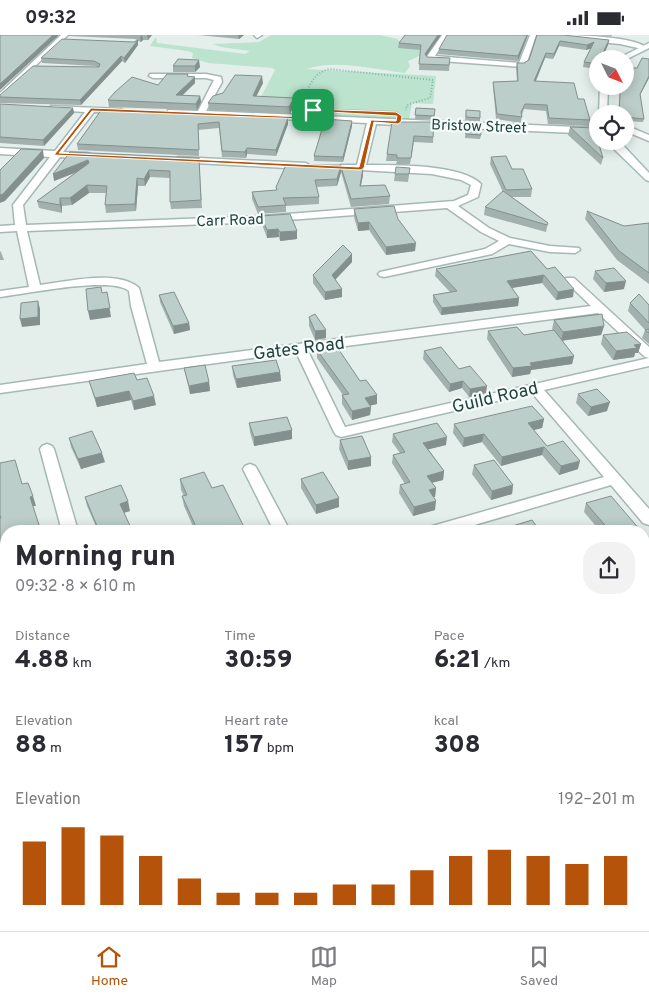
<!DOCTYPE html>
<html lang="en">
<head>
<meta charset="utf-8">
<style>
	:root { --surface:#fff; --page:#f2f2f3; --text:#2b2b33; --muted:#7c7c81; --line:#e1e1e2; --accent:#b45309 }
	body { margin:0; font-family:Overpass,sans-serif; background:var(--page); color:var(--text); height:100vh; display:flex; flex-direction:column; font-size:19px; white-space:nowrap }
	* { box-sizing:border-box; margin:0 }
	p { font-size:16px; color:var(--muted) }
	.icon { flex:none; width:28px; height:28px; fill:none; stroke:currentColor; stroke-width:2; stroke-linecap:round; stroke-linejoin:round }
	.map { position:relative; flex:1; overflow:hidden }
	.sheet { position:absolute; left:0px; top:490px; width:650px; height:406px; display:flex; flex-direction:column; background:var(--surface); border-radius:20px 20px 0 0; box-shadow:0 2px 12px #0003 }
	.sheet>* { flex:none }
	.needle { width:32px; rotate:132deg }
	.controls { position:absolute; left:589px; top:15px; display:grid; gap:10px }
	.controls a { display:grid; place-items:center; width:45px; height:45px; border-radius:50%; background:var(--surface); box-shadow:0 2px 12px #0003; font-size:25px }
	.pin { position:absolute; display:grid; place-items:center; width:42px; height:42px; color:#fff; margin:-21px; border-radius:10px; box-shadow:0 2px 8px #0006 }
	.round { display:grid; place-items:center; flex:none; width:52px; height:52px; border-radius:20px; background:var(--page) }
	.headline { display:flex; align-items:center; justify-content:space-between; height:85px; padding:0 15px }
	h1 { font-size:28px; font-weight:800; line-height:38px }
	.figures { display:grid; grid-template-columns:repeat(3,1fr); gap:8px; height:85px; padding:5px 15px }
	.figures div { display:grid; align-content:center }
	.figures b { font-size:25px; font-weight:800 }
	.figures small { font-size:14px; font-weight:400 }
	.figures p { font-size:14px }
	.chart { height:140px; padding:10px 15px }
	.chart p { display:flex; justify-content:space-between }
	.chart svg { width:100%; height:90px; margin-top:5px; stroke:var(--accent); stroke-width:6 }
	.status { display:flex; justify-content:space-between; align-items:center; height:35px; padding:0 25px; background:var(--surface); direction:ltr }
	.status svg { height:14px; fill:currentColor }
	.tab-bar { display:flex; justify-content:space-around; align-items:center; height:70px; border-top:1px solid var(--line); background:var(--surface); font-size:14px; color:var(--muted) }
	.tab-bar a { display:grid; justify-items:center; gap:2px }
	.tab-bar .current { color:var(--accent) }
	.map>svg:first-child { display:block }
	.green { fill:#bbe3cd }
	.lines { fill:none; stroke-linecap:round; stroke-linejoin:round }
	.lane-casing { stroke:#a6b8b5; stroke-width:2 }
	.street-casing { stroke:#a6b8b5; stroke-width:3 }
	.secondary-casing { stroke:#a1bdb9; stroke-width:3 }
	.path { stroke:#81b7b0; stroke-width:2; stroke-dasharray:1 2; stroke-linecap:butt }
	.lane { fill:#fff; fill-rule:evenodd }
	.street { fill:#fff; fill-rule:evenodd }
	.secondary { fill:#fff; fill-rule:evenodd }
	.wall { fill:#a2b1ad }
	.shaded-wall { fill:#84908d }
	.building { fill:#bccec9; stroke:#84908d }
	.route { fill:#b45309; stroke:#fff; fill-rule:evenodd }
	.labels { text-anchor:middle; stroke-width:4.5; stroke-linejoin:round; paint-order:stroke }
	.far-street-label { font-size:15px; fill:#214441; stroke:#f6fbf9 }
	.street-label { font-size:18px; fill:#214441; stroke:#f6fbf9 }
</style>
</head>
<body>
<div class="status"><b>09:32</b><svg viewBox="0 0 49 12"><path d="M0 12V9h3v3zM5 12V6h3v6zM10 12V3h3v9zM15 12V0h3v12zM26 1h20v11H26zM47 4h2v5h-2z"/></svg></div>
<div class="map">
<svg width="649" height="896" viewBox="0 0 649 896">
	<rect width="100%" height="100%" fill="#e4efec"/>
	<path class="green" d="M271,0H380L397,4L402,8L428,17L408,26L410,31L405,38C373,34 337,24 306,34L436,41L433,69L412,68L409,84L298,80L303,64L261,62L275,35L272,33L208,28L192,23L193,18L187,16L150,11L156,2L157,8L245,19L250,16L221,12L213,9L259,7Z"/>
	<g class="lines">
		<g class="lane-casing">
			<path id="lane" d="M313,74L396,77L401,81L400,87L398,88L396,87L397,81L395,79L314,76L310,78L308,84H304L306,76Z"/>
		</g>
		<g class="street-casing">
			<path id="street" d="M61,0H68L0,64V58Z
				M254,0H262L257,3Z
				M442,0H448L435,21L519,28L530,0H536L526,30L522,32L427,25L426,23Z
				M547,0C569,0 628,0 646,12L642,14L620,9L550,2Z
				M150,39H206L221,42L222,47L206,76L598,93V99L376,89L366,130C394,130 461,129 481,149L478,162L458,171L489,193L510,203L550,211L579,213L580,215L575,218L550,217L509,209L492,219L384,242L380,241L378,239L380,237L485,214L499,206L481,197L447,173L262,187L27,196L40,250C67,247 117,234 139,253L159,327L591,271L564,245L566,243H574L649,312V323L645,322L598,278L308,316L345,392L649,323V331L544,355L649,474V490L643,488L611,450L454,496H427L429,492L604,442L532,358L341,402L336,400L334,397L296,317L0,358V350L147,329L131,271L129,256C112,241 25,259 0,262V256L29,252L17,196L0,197V191L15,190L13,170L50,122L0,119V113L55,116L85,77L54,75L50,73L51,71L121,74L125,76L121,78L94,77L63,117L88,118L93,121L88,124L60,122L23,170L26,190L262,181L454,166L468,160L471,150L461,145L432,139L341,134V130H357L367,88L171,79H168V75L198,76L214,45L206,43H153L149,41Z
				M625,90L649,100V106L625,96Z
				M179,122L306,128L311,131L306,134L176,127V123Z
				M47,409L52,411L54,414L78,496H62L40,414L42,411Z
				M250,429L255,431L257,434L290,496H274L243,434L245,431Z
				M649,822V848L644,850V824Z
				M167,890H189L192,896H168Z
				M527,890H553L556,896H529Z
				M588,890H613L611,896H585Z"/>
		</g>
		<g class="secondary-casing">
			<path id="secondary" d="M649,8V13L625,25L617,24Z
				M600,51H608L607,79H599Z
				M610,106H619L649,138V146L646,145L615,115Z"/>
		</g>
		<path class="path" d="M307,68L308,62L305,60C311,47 315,38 329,34L433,45L430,63L407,70L406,75"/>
		<use href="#lane" class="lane"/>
		<use href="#street" class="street"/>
		<use href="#secondary" class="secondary"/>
	</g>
	<path class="wall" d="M69,0H152L148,5H143L141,7L138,6V10L125,28L122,26L81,70L0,68V62L97,32L95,31L42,28L41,23L134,7L137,5L135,4L69,1Z
		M198,0H244L239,4Z
		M405,0H441L426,21L427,22L450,23L449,36L419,35L420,15L398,13L399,8Z
		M528,0L518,26L438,19L439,14Z
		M537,0L609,5L608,10L598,24L597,34L583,32L584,27L591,13L586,15L559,11L553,24L545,23L536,46L578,64L590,85L589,91L548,89L546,76L524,74L522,80L521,88L496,84L493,52V47L517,46L516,33L517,28H524L529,25Z
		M593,0H612V1Z
		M178,24L200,32L195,37H173V31Z
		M189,41L195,42V48L183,60L200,61L201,67L197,75L109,72L108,65Z
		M649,43L640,60L644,84L643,87L625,86V79H618L620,58Z
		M263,48L256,61L294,70L290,79L209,75L208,68Z
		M0,69L73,73L74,78L44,111L0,108Z
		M416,73L435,74L434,84H415Z
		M102,74L288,89L276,121L247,119L246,123L222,122L219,93L198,95L199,121L78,115L77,109Z
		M466,75L480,83V86H465Z
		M352,86V91L343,127L314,126V121Z
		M434,87L433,108L414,107L410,129H396L397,126H386L387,119Z
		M466,91L481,100L480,104L465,103Z
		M570,92L603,123L601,130L568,100Z
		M70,117L199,123L202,173L171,174L170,167V143L150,142L145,151H138L136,176L106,178L105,170L106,158H89L72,170L62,171V178L39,173L37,166L75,138L54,146Z
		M491,122L512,134L532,154L531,162H512L548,188L546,197L484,180L485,172L503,157L490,129Z
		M341,132L363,133V140L361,151L390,161L389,169L351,172L341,137L337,151L316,152L319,162V169L286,171V177L258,179L252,164V157L276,155V152Z
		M410,133L408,147L394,146L395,139Z
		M354,174L398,184L415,216L386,220L369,195L358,196L354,182Z
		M587,176L624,191L649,188V249L617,225L585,184Z
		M261,181L297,204L280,206L279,202L267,203L262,189Z
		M0,216L1,217L4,225H0Z
		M531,216L573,262L556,265L542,248L512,253L519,263L518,271L441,280L433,267V260L450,257L435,241L436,234Z
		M352,219V227L335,245L342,262L325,265L313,248V240Z
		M595,236L624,254L604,257L593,244Z
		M159,260L189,288L190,295L174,299L160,267Z
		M630,268L649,270V309L642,303L645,295L628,276Z
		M309,282L326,303L315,305L309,291Z
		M554,285L604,291L601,300L562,305L574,321L572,329L531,335L530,339L512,342L487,304L488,296L524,300L553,295L552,294Z
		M603,300L641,309L638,318H635L634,322L613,325L601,309Z
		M320,308L360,346L377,360V369L370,370L371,372L370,380L352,385L342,369V360H343L317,323V315L320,314Z
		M424,316L459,334L486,358L469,362L462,353L449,357L423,324Z
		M232,331L280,337L281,346L237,353L233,340Z
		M184,333L209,347L210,356L190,359L186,342Z
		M137,345L156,370L134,375L131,365L97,372L89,346Z
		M578,359L607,376L588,381L576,368Z
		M544,384L542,393L533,395L547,411L578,434L559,440L542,420L501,431L482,407L463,412L453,398L454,389Z
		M249,388L292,404L254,411L250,397Z
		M393,399L446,410L428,414L444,436L443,445L432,448L436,453L435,462H433L435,475L413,481L399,458L400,450L405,449L392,428L393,420L400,418L392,407Z
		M69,403L105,427L81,434L71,412Z
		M340,405L371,431L348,435L339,414Z
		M474,430L513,450L512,459L491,465L472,439Z
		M180,444L212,453L246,496H195L184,471L182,461H184L181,455Z
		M301,444L339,472L316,479L301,453Z
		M85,462L130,476L124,478L131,496H98L87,471Z
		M586,468L641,496H600L584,477Z
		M649,686V736L645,733Z"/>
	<path class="shaded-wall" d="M53,0H59L0,55V49Z
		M142,0L143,5L141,7L140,2Z
		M147,0H152L148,5Z
		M238,0H244L239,4Z
		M438,0H441L424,24L425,19Z
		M527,0H528L518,26V21Z
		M138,5V10L125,28L124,23Z
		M609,5L608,10L602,24H600Z
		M560,6L559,11L553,24L554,19Z
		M594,7L593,13L586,15L587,10Z
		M546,18L545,23L533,52L534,46Z
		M121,21L122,26L81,70L80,65Z
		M199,25L200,32L195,37V31Z
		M262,41L263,48L253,68V61Z
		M649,41V43L639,62L640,59Z
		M195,42V48L176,66V60Z
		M200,61L201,67L197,75L196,69Z
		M294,63V70L290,79L289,72Z
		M73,73L74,78L44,111L43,105Z
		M288,83V89L276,121V115Z
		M352,86V91L343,127V122Z
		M247,113V119L246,123L245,117Z
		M43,115L44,123L5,166L0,168V160Z
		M88,125L89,132L54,146L53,139Z
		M341,132V137L337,151V144Z
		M363,133V140L359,159L360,151Z
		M149,135L150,142L145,151L144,144Z
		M137,143L138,151L136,176L135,169Z
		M87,150L89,158L72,170L70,163Z
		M60,163L62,171V178L60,170Z
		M369,187V195L358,196V188Z
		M278,194L279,202L267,203V195Z
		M297,196V204L280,206V197Z
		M416,208L415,216L386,220V212Z
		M352,219V227L332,248V240Z
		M544,240L542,248L505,254L507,246Z
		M626,246L624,254L604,257L606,248Z
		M342,254V262L325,265V257Z
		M574,254L573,262L556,265L558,257Z
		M107,257L111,282L90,285L88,276Z
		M519,263L518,271L441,280L442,273Z
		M38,266L40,274V290L22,292L20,284Z
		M189,288L190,295L174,299L173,291Z
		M604,291L601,300L561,306L563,297Z
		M326,295V303L315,305V296Z
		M641,309L638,318H635L634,322L613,325L616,316L634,310Z
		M574,321L572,329L531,335L530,339L512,342L513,333L530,328Z
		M280,337L281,346L237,353L236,344Z
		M463,346L462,353L449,357L450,349Z
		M209,347L210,356L190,359L189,351Z
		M487,351L486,358L469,362L470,354Z
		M129,356L131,365L97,372L95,363Z
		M377,360V369L365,372V363Z
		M154,361L156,370L134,375L133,366Z
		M610,367L607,376L588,381L591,372Z
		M371,372L370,380L352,385V376Z
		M544,384L542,393L526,397L528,388Z
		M292,395V404L254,411V402Z
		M484,399L482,407L463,412L464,403Z
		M447,402L446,410L422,416L423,408Z
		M544,412L542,420L501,431L502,422Z
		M102,418L105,427L81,434L78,424Z
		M371,422V431L348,435V426Z
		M580,426L578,434L559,440L561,431Z
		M444,436L443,445L426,449L427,441Z
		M513,450L512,459L491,465L492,456Z
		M436,453L435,462L428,464L429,455Z
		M33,461L36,471H32L30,462Z
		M339,463V472L316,479V470Z
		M128,466L130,476L122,478L120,469Z
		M436,466L435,475L413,481L414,472Z
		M131,493V496H122Z
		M649,535V544L644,545V537Z
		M3,550L6,559L0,561V551Z
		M649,565V573L644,575V567Z
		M6,810V820L3,822L0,817V813Z"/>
	<path class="building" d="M0,0H53L0,49Z
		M405,0H438L425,19L427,22L450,23L449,30L419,29L421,10L399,8Z
		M447,0H527L518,21L439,14Z
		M537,0H563L609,5L600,24H598V29L584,27L594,7L587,10L560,6L554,19L546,18L534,46L574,48L578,64H584L590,85L549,83L547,70L525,69L521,77L522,82L497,79L493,47L518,46L517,28H524L529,25Z
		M62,4L134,7L138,5L124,23L121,21L80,65L0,62V60L33,31L99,32L100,29L94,26L41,23Z
		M642,23L649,24V41L640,59L644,84L625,82V79H619L620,58L623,51H625V46L630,33H637Z
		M178,24L199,25L195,31H173Z
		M167,39H188L187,41L195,42L176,60L200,61L196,69L108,65L115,57L132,42L158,50Z
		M235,40L262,41L253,61L294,63L289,72L208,68L213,61L223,58Z
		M0,69L73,73L43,105L0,102Z
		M416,73L435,74L434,81L415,80Z
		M102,74L288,83L276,115L247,113L245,117L222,116L219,87L198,89L199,115L77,109Z
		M466,75L480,76V83L466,82Z
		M325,84L352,86L343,122L314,121Z
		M392,87H434L433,102L414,101L411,123H397V120L387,119Z
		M466,91L480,92L481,100L466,99Z
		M570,92L594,93L603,123Z
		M21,114L43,115L3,159L0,160V135Z
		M70,117L199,123L201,165L170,167V136L149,135L144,144L137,143L135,169L105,170L107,151L87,150L70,163H60V170L37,166L89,128L88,125L53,139Z
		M506,121L512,134H523L532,154L506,155L491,122Z
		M286,130H341L337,144L315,145L319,162L283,163L286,170L258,172L252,157L277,155L276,152Z
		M341,132L363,133L360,151L385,150L390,161L351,164Z
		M396,132L410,133L409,139H395Z
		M503,156L548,188L547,190L485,172Z
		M394,171L398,184L416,208L386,212L369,187L358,188L354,174Z
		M587,176L624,191L649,188V238L619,216Z
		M290,179L297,196L280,197L278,194L267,195L261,181Z
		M343,210L352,219L332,240L342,254L325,257L313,240Z
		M531,216L547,234L555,232L574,254L558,257L544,240L507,246L519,263L442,273L433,260L457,256L436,234Z
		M614,233L626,246L606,248L595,236Z
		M101,252L102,258L107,257L110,273L88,276L86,254Z
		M174,257L189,288L173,291L159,260Z
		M639,259L649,270V288L630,268Z
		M38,266V282L20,284L21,268Z
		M315,279L326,295L315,296L309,282Z
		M602,279L604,291L563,297L554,285Z
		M517,292L524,300L554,295L574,321L530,328L532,331L513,333L488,296Z
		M649,294V298L645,295Z
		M627,297L641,309L634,310L637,313L616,316L603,300Z
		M333,306L360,346L366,345L377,360L365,363L371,372L352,376L342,360L349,359L317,315L322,313L320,308Z
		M441,312L459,334L470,331L487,351L470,354L463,346L450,349L424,316Z
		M276,325L280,337L236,344L232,331Z
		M205,330L209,347L189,351L184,333Z
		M134,338L137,345L147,343L154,361L133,366L129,356L95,363L89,346Z
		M597,354L610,367L591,372L578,359Z
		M532,371L544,384L528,388L547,411L563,406L580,426L561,431L544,412L502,422L484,399L464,403L454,389Z
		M287,382L292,395L254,402L249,388Z
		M437,388L447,402L423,408L444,436L427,441L436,453L429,455L436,466L414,472L400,450L410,447L393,420L405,417L393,399Z
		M92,396L102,418L78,424L69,403Z
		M362,401L371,422L348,426L340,405Z
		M15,425L22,449L28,448L33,461L30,462L41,496H6V560L3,550L0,551V483H1L0,480V428Z
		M494,425L513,450L492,456L474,430Z
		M204,437L212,453L223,450L246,496H198L182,461L187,460L180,444Z
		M323,437L339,463L316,470L301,444Z
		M121,450L128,466L120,469L131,493L122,496H99L85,462Z
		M611,461L641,496H610L586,468Z
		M532,485L540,496H508L506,493Z
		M644,499L649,505V535L644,537Z
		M644,550L649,556V565L644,567Z
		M6,576V600L0,578Z
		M649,686V725L644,733V693Z
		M6,755V810L0,813V757Z
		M6,868V882L4,869Z
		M8,890H142L144,896H67V895L65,896H9Z
		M210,890H287L290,896H213Z
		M442,890H498L501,893L498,896H435Z"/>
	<path class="route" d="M91,73L304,82L306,76L313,74L396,77L402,81L401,87L398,89L374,87L364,133L361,135L54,120ZM92,76L306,84L310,77L313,76L397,81L396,86L371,85L359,132L59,118Z"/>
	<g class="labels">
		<g class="far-street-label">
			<text transform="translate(479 91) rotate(2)" y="5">Bristow Street</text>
			<text transform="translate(230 185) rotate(-2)" y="5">Carr Road</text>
		</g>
		<g class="street-label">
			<text transform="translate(299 313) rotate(-7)" y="6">Gates Road</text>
			<text transform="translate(495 362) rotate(-13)" y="6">Guild Road</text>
		</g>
	</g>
</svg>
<div class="controls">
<a><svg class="needle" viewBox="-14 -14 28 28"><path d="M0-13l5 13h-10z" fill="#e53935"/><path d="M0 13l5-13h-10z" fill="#7c7c81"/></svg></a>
<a><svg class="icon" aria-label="locate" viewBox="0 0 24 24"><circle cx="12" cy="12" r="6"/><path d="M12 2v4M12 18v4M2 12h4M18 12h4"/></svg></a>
</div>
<div class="pin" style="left:313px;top:75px;background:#1e9e55"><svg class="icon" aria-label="arrive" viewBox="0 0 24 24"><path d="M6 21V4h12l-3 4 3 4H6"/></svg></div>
<section class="sheet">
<div class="headline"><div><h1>Morning run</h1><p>09:32 · 8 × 610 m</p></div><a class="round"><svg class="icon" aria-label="share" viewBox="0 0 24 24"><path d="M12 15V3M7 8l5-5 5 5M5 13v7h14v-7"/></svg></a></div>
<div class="figures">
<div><p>Distance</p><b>4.88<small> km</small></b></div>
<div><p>Time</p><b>30:59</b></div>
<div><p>Pace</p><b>6:21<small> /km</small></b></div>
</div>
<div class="figures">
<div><p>Elevation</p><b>88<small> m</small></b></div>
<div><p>Heart rate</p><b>157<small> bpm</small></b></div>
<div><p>kcal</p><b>308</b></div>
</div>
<div class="chart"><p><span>Elevation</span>192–201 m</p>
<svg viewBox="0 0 160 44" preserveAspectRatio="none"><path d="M5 44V13M15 44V6M25 44V10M35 44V20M45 44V31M55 44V38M65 44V38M75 44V38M85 44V34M95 44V34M105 44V27M115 44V20M125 44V17M135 44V20M145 44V24M155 44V20"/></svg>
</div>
</section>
</div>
<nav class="tab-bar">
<a class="current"><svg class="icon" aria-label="home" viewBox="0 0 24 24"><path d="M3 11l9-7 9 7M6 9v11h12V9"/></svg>Home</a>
<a><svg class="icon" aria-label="map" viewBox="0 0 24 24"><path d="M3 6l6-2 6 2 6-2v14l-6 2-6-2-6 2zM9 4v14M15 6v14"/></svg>Map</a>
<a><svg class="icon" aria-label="saved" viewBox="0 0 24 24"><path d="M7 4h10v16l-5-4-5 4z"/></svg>Saved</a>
</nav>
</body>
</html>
